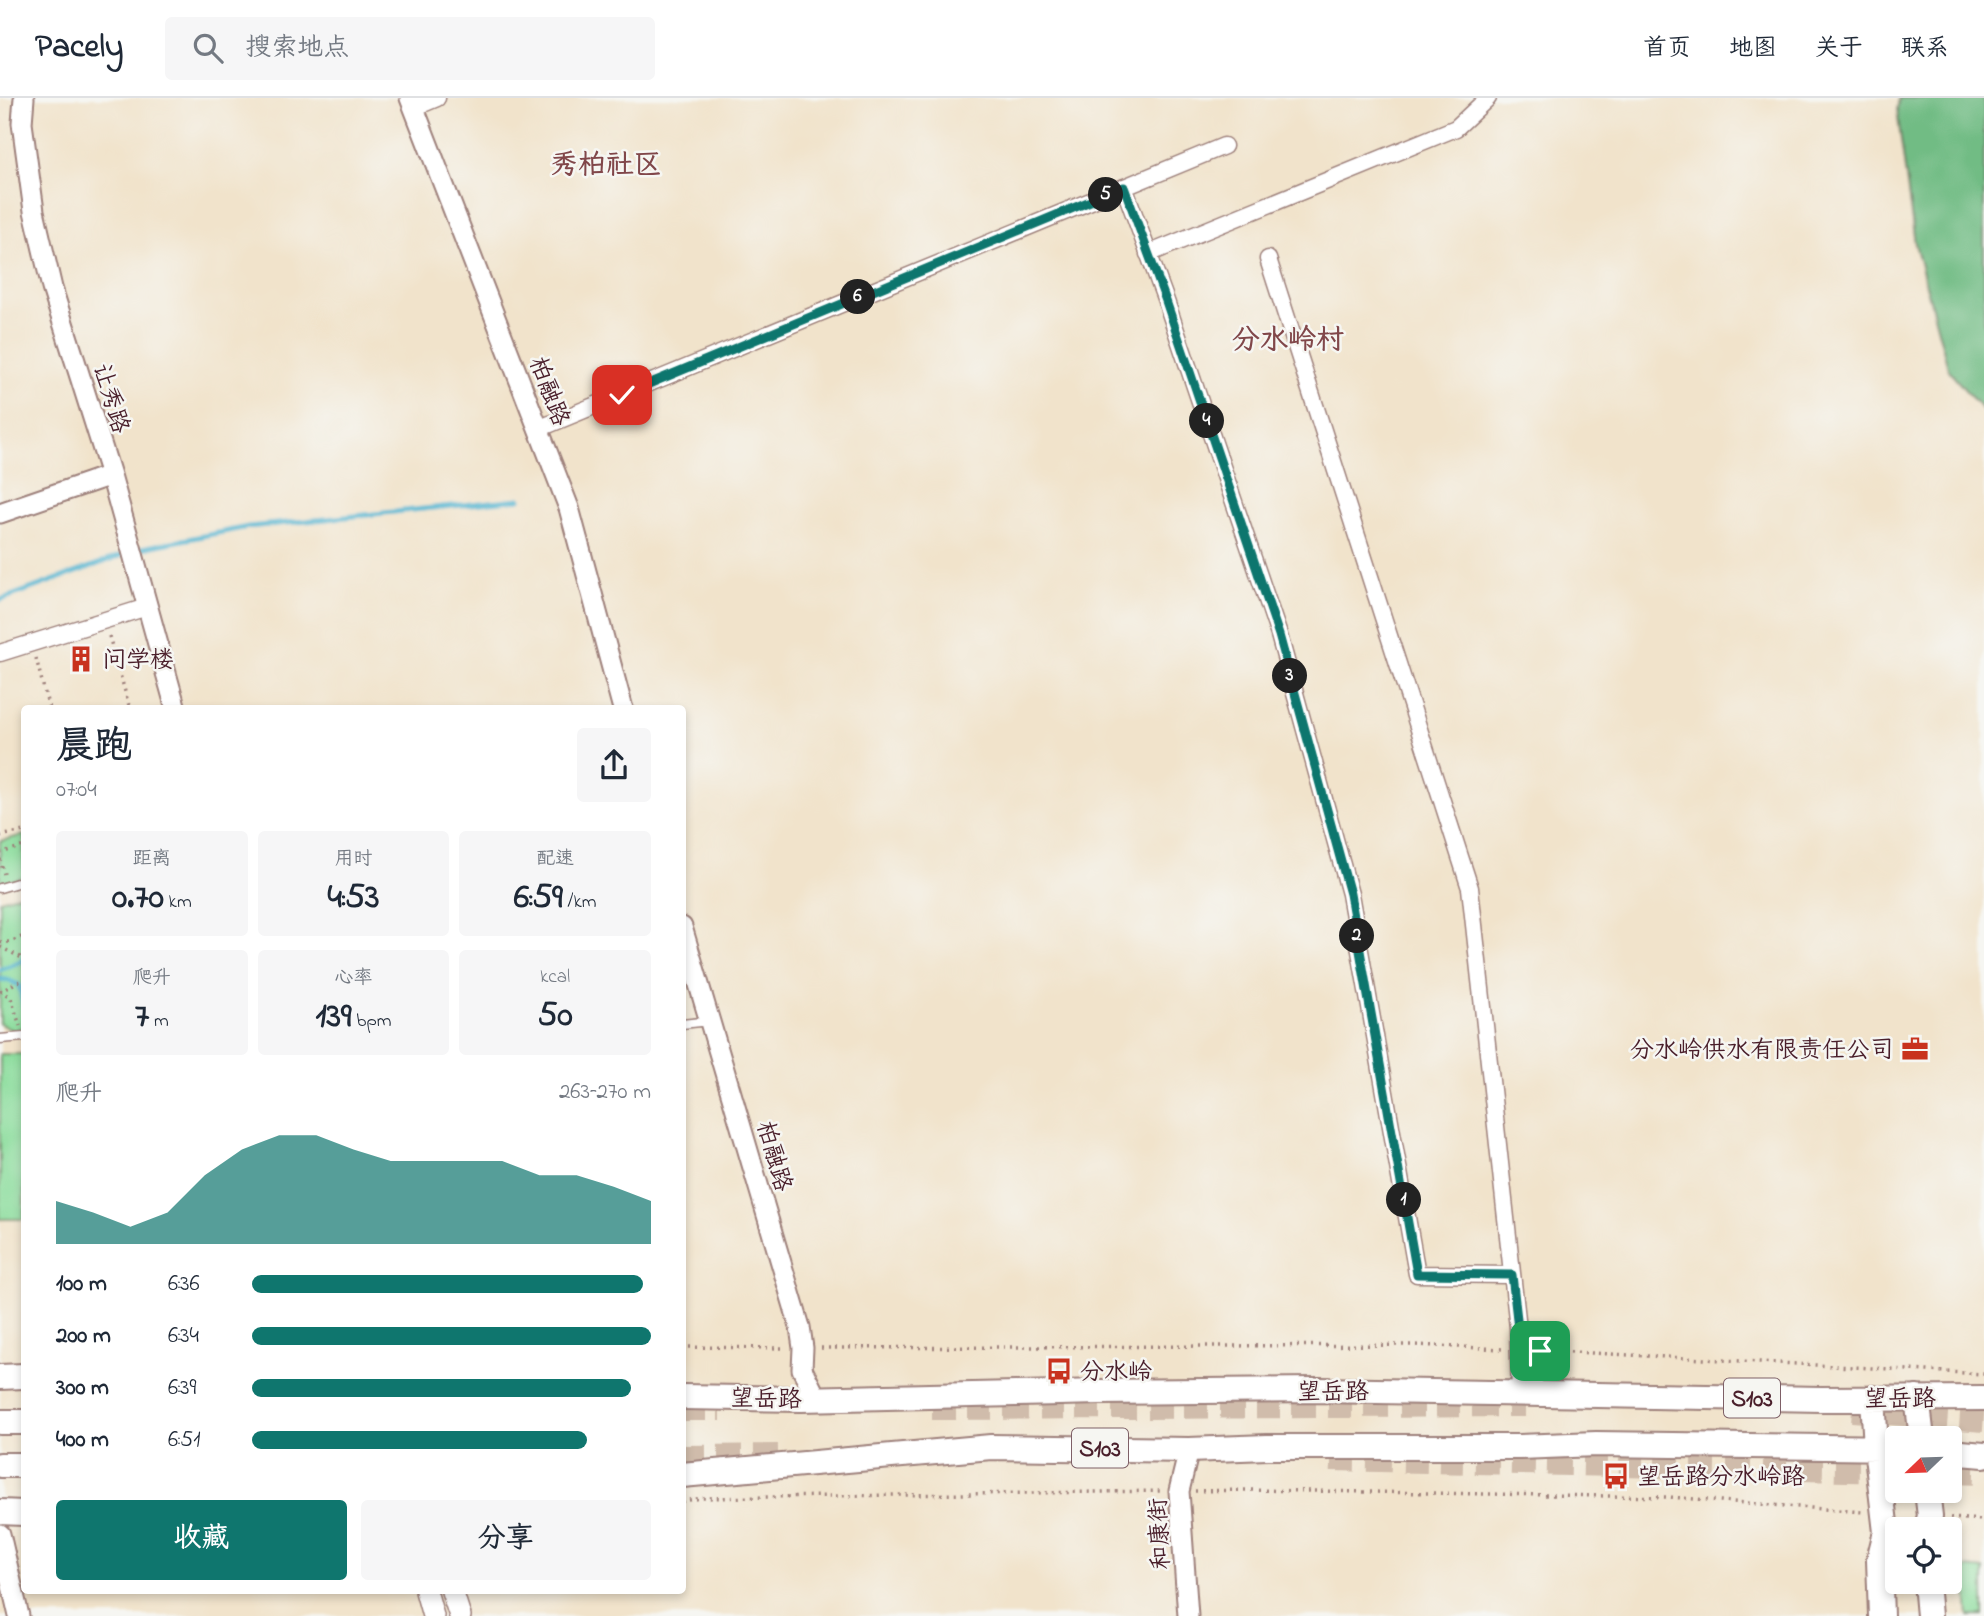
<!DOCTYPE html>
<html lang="zh">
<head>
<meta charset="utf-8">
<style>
	:root { --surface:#fff; --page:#f6f6f7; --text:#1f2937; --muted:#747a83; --line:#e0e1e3; --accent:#0f766e }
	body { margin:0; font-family:"Indie Flower","LXGW WenKai TC",sans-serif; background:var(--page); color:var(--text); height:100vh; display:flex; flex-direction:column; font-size:26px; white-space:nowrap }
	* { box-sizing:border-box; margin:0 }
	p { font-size:23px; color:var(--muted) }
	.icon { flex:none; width:38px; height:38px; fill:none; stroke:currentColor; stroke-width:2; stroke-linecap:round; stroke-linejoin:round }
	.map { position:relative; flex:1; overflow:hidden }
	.sheet { position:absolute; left:21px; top:607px; width:665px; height:889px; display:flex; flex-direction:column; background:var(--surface); border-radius:7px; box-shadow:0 4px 10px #0003 }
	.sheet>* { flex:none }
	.needle { width:46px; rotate:247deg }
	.buttons { position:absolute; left:1885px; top:1328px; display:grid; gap:14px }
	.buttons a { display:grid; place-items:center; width:77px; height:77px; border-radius:7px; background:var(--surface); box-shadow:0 4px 10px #0003; font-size:35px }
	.pin { position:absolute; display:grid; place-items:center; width:60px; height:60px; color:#fff; margin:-30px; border-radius:14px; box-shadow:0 4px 10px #0006 }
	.km { position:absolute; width:35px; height:35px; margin:-18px; border-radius:50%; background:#222; color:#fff; font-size:19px; line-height:35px; text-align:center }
	.round { display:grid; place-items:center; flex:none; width:74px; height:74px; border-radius:7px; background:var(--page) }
	.overview { display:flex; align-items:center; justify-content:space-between; height:119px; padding:0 35px }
	h1 { font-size:38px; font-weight:800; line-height:52px }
	.stats { display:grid; grid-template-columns:repeat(3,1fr); gap:10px; height:119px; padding:7px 35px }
	.stats div { display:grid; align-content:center; border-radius:7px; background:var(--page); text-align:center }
	.stats b { font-size:35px; font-weight:800 }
	.stats small { font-size:19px; font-weight:400 }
	.stats p { font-size:19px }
	.chart { height:196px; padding:14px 35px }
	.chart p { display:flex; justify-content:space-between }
	.chart svg { width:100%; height:126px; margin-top:7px; fill:var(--accent); opacity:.7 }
	.cta { display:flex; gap:14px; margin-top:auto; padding:14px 35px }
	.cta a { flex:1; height:80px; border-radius:7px; background:var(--accent); color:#fff; font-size:28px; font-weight:800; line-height:80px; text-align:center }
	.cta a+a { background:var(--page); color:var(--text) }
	ul { padding:0 35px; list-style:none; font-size:23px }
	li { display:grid; grid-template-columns:112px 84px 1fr; align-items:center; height:52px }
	li i { height:18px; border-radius:9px; background:var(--accent) }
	header { display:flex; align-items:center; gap:42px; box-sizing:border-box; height:98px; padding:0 35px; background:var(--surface); border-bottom:2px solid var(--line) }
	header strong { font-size:33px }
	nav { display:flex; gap:38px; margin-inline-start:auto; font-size:24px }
	.search { width:490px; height:63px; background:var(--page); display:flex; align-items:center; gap:18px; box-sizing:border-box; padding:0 24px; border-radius:7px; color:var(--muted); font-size:26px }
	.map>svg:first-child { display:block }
	.green { fill:#8cdd9d; stroke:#6b7e64; stroke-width:2 }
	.forest { fill:#71bc84; stroke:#5e6e58; stroke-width:2 }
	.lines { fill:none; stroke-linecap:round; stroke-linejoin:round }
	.stream { stroke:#50b3cf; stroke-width:5 }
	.trunk-tunnel { stroke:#d0bcab; stroke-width:24; stroke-dasharray:24 12; stroke-linecap:butt }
	.service-casing { stroke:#9e817b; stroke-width:11 }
	.minor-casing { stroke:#9e817b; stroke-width:19 }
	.tertiary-casing { stroke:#9e817b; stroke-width:23 }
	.secondary-casing { stroke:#9e817b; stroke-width:24 }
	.primary-casing { stroke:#9e817b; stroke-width:28 }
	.trunk-casing { stroke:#9e817b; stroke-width:28 }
	.path { stroke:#9e817b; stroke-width:3.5; stroke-dasharray:2 5; stroke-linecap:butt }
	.service { stroke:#fff; stroke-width:8 }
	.minor { stroke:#fff; stroke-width:16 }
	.tertiary { stroke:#fff; stroke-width:19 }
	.secondary { stroke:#fff; stroke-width:21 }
	.primary { stroke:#fff; stroke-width:24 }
	.trunk { stroke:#fff; stroke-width:24 }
	.route-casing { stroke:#fff; stroke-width:14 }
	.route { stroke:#0f766e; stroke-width:9 }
	.labels { text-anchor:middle; stroke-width:5; stroke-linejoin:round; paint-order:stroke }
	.shield { fill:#f6f6f2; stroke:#7e6067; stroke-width:2 }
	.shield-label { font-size:23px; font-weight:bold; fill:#4a1f2b }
	.street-label { font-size:24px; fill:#4a1f2b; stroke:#f6f6f2 }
	.poi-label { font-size:24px; fill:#4a1f2b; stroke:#f6f6f2; text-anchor:start }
	.quarter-label { font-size:28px; font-weight:bold; fill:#81474a; stroke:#f6f6f2 }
</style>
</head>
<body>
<header>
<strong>Pacely</strong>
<div class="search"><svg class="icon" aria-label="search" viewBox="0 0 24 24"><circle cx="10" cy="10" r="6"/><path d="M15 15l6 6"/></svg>搜索地点</div>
<nav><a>首页</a><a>地图</a><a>关于</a><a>联系</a></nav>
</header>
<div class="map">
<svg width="1984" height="1518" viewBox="0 0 1984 1518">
	<rect width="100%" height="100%" fill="#f6f6f2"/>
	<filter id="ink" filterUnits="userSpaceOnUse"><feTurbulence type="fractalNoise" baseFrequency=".0143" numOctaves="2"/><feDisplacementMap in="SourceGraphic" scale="14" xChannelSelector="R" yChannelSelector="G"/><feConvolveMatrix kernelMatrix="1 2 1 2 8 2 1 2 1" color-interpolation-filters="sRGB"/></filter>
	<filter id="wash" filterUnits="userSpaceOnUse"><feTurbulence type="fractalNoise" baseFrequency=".00686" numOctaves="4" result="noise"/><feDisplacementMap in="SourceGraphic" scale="28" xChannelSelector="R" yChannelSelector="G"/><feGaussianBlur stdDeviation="1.57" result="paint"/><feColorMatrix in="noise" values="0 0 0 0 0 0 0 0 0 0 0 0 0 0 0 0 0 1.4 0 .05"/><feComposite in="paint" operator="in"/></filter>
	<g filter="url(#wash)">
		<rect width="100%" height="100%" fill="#f1e3cb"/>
		<path class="green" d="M24,737V779L0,785V743Z
			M24,795V929L13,933L0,926V802Z
			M0,956H24V1121H0Z
			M1965,1470L1984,1472V1518H1969Z"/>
		<path class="forest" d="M1899,0H1984V314L1949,273L1915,146L1897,12Z"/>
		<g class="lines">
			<path class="stream" d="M0,502L142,450L248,429L520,401
				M24,803L21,806L24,819
				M0,872L21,863L24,859
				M0,881L10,883L19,887L24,910"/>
		</g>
	</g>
	<g filter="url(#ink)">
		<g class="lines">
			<path class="trunk-tunnel" d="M932,1310L1525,1307
				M682,1311H720
				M1852,1312L1984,1322
				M682,1359L787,1358
				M1331,1361L1897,1373
				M1950,1374L1984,1375"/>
			<g class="service-casing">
				<path id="service" d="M0,790L24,783
					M682,926L710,923
					M0,941L24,939"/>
			</g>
			<g class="minor-casing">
				<path id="minor" d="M413,10L437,0
					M1124,89L1166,203L1279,537L1350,796L1417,1176L1512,1177
					M1148,156L1456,30L1488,0
					M1268,161L1470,790L1518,1230L1520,1296
					M538,331L1224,48
					M0,555L147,509"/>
			</g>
			<g class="tertiary-casing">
				<path id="tertiary" d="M24,0L22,25L34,113L52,190L111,377L176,611
					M410,0L569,410L623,611
					M0,415L111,377
					M682,829L800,1229L803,1250L802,1271L817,1301
					M0,1436L19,1518
					M1188,1518L1179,1393L1189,1352"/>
			</g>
			<g class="secondary-casing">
				<path id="secondary" d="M426,1493L433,1518
					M452,1493L460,1518"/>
			</g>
			<g class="primary-casing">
				<path id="primary" d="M0,1279L24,1278
					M682,1299L801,1301L1100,1294L1319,1292L1821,1301L1984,1300
					M1873,1300L1876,1349L1886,1434L1879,1462L1881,1518
					M1917,1300L1922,1340
					M1950,1354L1984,1357
					M682,1377L991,1349L1189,1352L1267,1349H1519L1596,1346L1897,1350
					M0,1414L24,1415
					M1926,1432L1930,1418L1927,1393
					M1926,1484L1929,1518"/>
			</g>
			<g class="trunk-casing">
				<path id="trunk" d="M0,1324H24
					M0,1367H24"/>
			</g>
			<path class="path" d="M109,538L130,611
				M36,560L49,611
				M0,738L24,733
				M0,755L24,748
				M0,761L4,776
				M0,844H10L24,838
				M0,849L24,861
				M0,892L11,900L20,928
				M0,894L17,884L24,882
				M682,1249L786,1250
				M821,1250L1415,1247L1503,1251
				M1535,1252L1984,1276
				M1195,1393L1250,1392L1669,1399L1863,1414
				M682,1403L702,1400L1163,1393
				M1950,1420L1984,1422"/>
			<use href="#service" class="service"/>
			<use href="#minor" class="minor"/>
			<use href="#tertiary" class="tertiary"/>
			<use href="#secondary" class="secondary"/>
			<use href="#primary" class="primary"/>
			<use href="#trunk" class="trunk"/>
		</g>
	</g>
	<g class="lines" filter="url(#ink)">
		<g class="route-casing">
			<path id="route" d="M622,297L1124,89L1166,203L1279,537L1350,796L1417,1176L1512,1177L1518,1230V1252L1540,1253"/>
		</g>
		<use href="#route" class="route"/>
	</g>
	<defs>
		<g id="building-bare" transform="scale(2.1)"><path d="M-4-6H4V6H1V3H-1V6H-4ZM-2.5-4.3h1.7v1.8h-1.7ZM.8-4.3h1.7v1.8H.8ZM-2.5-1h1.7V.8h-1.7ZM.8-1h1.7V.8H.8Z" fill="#c8321e" stroke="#f6f6f2" stroke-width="2.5" paint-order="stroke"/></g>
		<g id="office-bare" transform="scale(2.1)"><path d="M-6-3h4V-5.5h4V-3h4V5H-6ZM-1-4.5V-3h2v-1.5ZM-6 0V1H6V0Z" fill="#c8321e" stroke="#f6f6f2" stroke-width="2.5" paint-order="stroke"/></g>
		<g id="bus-bare" transform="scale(2.1)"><path d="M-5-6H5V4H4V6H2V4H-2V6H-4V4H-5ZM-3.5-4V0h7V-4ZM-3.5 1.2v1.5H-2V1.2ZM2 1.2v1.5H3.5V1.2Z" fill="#c8321e" stroke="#f6f6f2" stroke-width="2.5" paint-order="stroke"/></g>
	</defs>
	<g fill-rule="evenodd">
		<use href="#building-bare" x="81" y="561"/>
		<use href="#office-bare" x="1915" y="951"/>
		<use href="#bus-bare" x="1059" y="1273"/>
		<use href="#bus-bare" x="1616" y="1378"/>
	</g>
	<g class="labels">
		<g class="shield">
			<rect x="1724" y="1280.5" width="56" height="39" rx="5"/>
			<rect x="1072" y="1330.5" width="56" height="39" rx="5"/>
		</g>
		<g class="shield-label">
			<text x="1752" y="1308">S103</text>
			<text x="1100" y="1358">S103</text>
		</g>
		<g class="street-label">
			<text transform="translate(550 293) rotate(69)" y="8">柏融路</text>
			<text transform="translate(112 300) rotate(73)" y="8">让秀路</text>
			<text transform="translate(775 1058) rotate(74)" y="8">柏融路</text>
			<text x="1333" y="1301">望岳路</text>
			<text transform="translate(766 1300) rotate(1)" y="8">望岳路</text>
			<text x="1900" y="1308">望岳路</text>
			<text transform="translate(1159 1436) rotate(-93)" y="8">和康街</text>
		</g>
		<g class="poi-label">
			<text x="102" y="569">问学楼</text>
			<text x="1894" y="959" text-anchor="end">分水岭供水有限责任公司</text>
			<text x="1080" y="1281">分水岭</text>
			<text x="1637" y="1386">望岳路分水岭路</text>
		</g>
		<g class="quarter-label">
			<text x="606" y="75">秀柏社区</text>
			<text x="1288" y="250">分水岭村</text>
		</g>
	</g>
</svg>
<div class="buttons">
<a><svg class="needle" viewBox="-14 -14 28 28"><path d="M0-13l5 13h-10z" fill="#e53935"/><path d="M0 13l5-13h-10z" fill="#747a83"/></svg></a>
<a><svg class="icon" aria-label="locate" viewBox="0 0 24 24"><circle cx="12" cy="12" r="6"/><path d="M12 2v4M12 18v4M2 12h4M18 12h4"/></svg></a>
</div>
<div class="pin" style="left:1540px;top:1253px;background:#1e9e55"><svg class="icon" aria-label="arrive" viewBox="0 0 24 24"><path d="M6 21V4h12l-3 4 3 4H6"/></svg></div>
<div class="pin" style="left:622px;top:297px;background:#d93025"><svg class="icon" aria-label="check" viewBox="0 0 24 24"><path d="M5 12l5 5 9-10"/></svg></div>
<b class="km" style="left:1404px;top:1102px">1</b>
<b class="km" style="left:1357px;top:838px">2</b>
<b class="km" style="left:1290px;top:578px">3</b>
<b class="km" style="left:1207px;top:323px">4</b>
<b class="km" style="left:1106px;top:97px">5</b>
<b class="km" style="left:858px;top:199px">6</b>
<section class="sheet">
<div class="overview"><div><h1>晨跑</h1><p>07:04</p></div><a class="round"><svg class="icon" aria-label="share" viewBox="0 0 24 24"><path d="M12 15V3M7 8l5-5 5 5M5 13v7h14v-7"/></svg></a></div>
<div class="stats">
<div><p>距离</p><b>0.70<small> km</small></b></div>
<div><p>用时</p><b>4:53</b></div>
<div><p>配速</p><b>6:59<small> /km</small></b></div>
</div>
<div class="stats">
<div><p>爬升</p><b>7<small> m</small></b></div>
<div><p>心率</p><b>139<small> bpm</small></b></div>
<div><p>kcal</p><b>50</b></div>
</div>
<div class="chart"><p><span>爬升</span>263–270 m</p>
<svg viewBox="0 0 160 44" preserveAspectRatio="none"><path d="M0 44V29L10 33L20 38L30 33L40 20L50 11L60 6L70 6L80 11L90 15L100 15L110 15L120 15L130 20L140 20L150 24L160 29V44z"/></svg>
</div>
<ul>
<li><b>100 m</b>6:36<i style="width:98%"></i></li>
<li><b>200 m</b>6:34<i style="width:100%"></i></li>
<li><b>300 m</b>6:39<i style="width:95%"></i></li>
<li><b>400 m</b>6:51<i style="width:84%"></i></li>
</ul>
<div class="cta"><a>收藏</a><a>分享</a></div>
</section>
</div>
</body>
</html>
